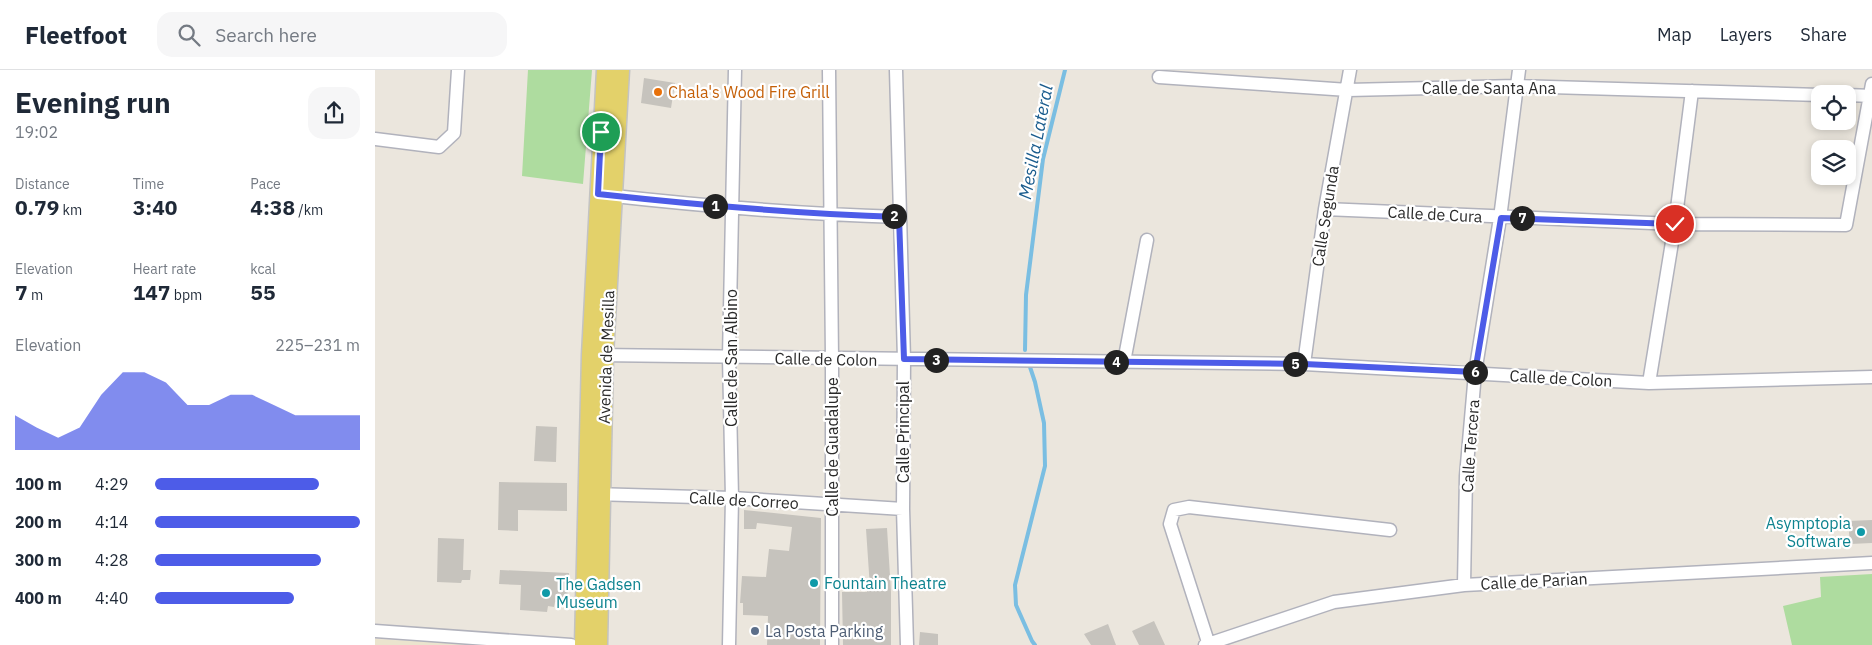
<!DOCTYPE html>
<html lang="en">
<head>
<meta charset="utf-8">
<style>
	:root { --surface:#fff; --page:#f6f6f7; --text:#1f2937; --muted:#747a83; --line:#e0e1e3; --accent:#4d5ce8 }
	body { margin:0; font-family:"IBM Plex Sans",sans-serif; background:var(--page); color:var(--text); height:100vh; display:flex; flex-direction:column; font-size:19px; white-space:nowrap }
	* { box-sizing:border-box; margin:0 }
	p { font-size:16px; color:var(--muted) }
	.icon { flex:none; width:28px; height:28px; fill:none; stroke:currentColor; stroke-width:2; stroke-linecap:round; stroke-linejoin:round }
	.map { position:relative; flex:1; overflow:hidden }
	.drawer { display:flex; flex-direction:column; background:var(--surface); width:375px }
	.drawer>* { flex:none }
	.buttons { position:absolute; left:1436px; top:15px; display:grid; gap:10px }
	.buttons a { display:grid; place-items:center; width:45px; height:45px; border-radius:10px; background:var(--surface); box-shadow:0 2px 8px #0003; font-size:25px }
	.pin { position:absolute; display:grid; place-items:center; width:42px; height:42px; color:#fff; margin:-21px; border:2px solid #fff; border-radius:50%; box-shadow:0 1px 5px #0007 }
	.km { position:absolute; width:25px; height:25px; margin:-12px; border-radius:50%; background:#222; color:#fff; font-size:14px; line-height:25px; text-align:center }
	.round { display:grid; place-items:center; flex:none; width:52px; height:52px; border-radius:15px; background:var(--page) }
	.head { display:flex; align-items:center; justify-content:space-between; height:85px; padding:0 15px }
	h1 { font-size:28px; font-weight:700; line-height:38px }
	.figures { display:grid; grid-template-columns:repeat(3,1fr); gap:8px; height:85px; padding:5px 15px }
	.figures div { display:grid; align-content:center }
	.figures b { font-size:21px; font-weight:700 }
	.figures small { font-size:14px; font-weight:400 }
	.figures p { font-size:14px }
	.chart { height:140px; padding:10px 15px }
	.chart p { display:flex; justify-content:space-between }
	.chart svg { width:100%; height:90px; margin-top:5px; fill:var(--accent); opacity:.7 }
	ul { padding:0 15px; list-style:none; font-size:16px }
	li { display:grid; grid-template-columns:80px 60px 1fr; align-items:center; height:38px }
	li i { height:12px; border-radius:6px; background:var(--accent) }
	header { display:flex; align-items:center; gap:30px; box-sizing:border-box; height:70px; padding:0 25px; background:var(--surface); border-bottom:1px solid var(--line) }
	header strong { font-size:24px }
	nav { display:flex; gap:28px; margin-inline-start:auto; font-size:18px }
	.search { width:350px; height:45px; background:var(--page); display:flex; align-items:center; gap:12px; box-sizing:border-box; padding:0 18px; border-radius:15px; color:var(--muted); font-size:19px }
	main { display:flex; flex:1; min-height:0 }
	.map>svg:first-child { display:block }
	.education { fill:#ebe4ce }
	.green { fill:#aedc9f }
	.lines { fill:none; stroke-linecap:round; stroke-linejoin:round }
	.stream { stroke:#7abee2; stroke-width:4 }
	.building { fill:#c6c3bd }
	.minor-casing { stroke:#b1b2bc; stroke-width:15 }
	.major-casing { stroke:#c3c3c3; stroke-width:19 }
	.minor { stroke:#fff; stroke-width:12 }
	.major { stroke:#e3d16a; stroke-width:16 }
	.route-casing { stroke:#fff; stroke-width:10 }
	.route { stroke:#4d5ce8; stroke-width:6 }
	.food-dot { fill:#e8710a; stroke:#fff; stroke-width:2 }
	.culture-dot { fill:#0f9aa8; stroke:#fff; stroke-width:2 }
	.service-dot { fill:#5c6f8a; stroke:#fff; stroke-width:2 }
	.labels { text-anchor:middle; stroke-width:4.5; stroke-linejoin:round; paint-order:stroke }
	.street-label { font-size:16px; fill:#2a2a2a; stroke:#fff }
	.food-label { font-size:16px; fill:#c56008; stroke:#fff; text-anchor:start }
	.culture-label { font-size:16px; fill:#0d838f; stroke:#fff; text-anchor:start }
	.service-label { font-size:16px; fill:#4e5e75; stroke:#fff; text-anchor:start }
	.water-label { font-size:18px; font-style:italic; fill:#1a5c8d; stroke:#fff }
</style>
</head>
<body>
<header>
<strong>Fleetfoot</strong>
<div class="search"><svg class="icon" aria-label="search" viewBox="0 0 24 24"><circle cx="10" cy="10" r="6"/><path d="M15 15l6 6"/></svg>Search here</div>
<nav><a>Map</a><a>Layers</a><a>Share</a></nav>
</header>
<main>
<section class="drawer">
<div class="head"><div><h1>Evening run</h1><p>19:02</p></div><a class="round"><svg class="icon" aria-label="share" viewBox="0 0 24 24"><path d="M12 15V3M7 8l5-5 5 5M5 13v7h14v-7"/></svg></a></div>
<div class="figures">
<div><p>Distance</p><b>0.79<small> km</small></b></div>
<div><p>Time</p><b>3:40</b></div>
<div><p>Pace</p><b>4:38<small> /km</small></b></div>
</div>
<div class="figures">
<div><p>Elevation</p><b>7<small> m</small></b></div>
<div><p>Heart rate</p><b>147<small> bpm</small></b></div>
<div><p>kcal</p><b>55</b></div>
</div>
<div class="chart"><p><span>Elevation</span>225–231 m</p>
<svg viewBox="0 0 160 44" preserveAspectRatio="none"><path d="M0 44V27L10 33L20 38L30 33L40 17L50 6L60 6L70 11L80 22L90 22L100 17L110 17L120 22L130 27L140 27L150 27L160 27V44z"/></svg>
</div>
<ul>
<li><b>100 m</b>4:29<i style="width:80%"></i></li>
<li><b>200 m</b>4:14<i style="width:100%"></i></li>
<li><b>300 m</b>4:28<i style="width:81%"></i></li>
<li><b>400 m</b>4:40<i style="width:68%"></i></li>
</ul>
</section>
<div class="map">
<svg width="1497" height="575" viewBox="0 0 1497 575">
	<rect width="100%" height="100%" fill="#ebe6dd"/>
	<path class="education" d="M0,569L100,575H0Z"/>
	<path class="green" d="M153,0H217L208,114L147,106Z
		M1497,504V575H1417L1408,536L1446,527L1445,507Z"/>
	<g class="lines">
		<path class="stream" d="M650,280L651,225L668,89L690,0
			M654,294L660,312L669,353L670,396L640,515L641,535L657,571L660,575"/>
	</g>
	<path class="building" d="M269,8L300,13L296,38L266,33Z
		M161,356L182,357L181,392L159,391Z
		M124,412L192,413V441L143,440V461L123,460Z
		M369,440L446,448L445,575H392L393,546L368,545V533H365L367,506L391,507L394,479L414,481L417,457L382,453L381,459H369Z
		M1497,450V473L1475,474L1473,451Z
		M512,458L516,522V575H468L467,522H492V518H495L491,459Z
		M63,468L89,469L88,500H96L95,510H87L86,513L62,512Z
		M125,500L194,503L192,533L180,532L179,537L173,536L172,542L145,540L146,515L124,514Z
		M779,551L790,575H764L757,561Z
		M733,554L741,575H716L709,564Z
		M545,562L563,564V575H544Z"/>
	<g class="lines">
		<g class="minor-casing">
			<path id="minor" d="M454,0L457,289V575
				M521,0L529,289L528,439L532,575
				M784,7L973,20L1141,16L1445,25
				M1472,25L1497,26
				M0,69L64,77L79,63L83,0
				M230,125C328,136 426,144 524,147
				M950,139L1300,154L1471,155L1497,14
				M223,285L929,294L1274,313L1497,307
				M749,292L772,170
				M929,294L950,139L975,0
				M1274,313L1300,154L1317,21
				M218,424L357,428L528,439
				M1089,515L1091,406L1100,303L1125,148L1144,0
				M0,561L196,575
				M354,575L357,428L354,287L360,0
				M830,575L959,532L1089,515L1497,493
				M834,575L795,454L799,440L814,437L1015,460"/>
		</g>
		<g class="major-casing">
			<path id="major" d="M208,575L215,285L230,0
				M224,575L230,285L246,0"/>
		</g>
		<use href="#minor" class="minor"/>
		<use href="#major" class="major"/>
	</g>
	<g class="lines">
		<g class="route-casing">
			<path id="route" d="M226,62L223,124C323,135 424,144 524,147L529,289L929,294L1100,302L1126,148L1300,154"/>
		</g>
		<use href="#route" class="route"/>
	</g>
	<circle class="food-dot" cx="283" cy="22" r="5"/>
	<g class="culture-dot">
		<circle cx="1486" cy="462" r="5"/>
		<circle cx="439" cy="513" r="5"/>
		<circle cx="171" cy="523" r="5"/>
	</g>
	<circle class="service-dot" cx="380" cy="561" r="5"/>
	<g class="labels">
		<g class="street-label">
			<text x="1114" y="24">Calle de Santa Ana</text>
			<text transform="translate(1060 144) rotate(3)" y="6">Calle de Cura</text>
			<text transform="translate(950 146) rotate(-81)" y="6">Calle Segunda</text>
			<text transform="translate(231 287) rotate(-88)" y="6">Avenida de Mesilla</text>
			<text transform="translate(356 288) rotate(-90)" y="6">Calle de San Albino</text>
			<text transform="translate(451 289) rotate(1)" y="6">Calle de Colon</text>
			<text transform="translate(1186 308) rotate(3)" y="6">Calle de Colon</text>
			<text transform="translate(528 362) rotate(-90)" y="6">Calle Principal</text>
			<text transform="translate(1095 376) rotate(-86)" y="6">Calle Tercera</text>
			<text transform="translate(457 377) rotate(-90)" y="6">Calle de Guadalupe</text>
			<text transform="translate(369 430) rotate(3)" y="6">Calle de Correo</text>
			<text transform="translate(1159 511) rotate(-3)" y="6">Calle de Parian</text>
		</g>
		<g class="food-label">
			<text x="293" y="28">Chala's Wood Fire Grill</text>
		</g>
		<g class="culture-label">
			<text x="1476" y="459" text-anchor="end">Asymptopia<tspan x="1476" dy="18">Software</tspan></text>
			<text x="449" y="519">Fountain Theatre</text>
			<text x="181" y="520">The Gadsen<tspan x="181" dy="18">Museum</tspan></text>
		</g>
		<g class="service-label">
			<text x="390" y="567">La Posta Parking</text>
		</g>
		<g class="water-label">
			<text transform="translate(661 72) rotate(-79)" y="6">Mesilla Lateral</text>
		</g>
	</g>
</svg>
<div class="buttons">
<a><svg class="icon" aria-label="locate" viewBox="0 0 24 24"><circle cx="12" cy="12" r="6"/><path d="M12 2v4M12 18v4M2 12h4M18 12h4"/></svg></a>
<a><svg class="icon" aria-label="layers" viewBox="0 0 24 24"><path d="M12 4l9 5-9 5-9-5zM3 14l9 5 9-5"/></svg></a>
</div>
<div class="pin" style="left:226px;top:62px;background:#1e9e55"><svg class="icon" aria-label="arrive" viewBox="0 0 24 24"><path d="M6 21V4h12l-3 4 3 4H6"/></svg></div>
<div class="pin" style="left:1300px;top:154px;background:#d93025"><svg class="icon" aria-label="check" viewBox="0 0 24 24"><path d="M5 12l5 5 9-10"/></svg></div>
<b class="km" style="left:340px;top:136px">1</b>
<b class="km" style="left:519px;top:146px">2</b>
<b class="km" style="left:561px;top:290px">3</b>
<b class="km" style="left:741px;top:292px">4</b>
<b class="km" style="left:920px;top:294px">5</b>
<b class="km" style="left:1100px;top:302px">6</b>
<b class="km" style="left:1147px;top:148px">7</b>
</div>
</main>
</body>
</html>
